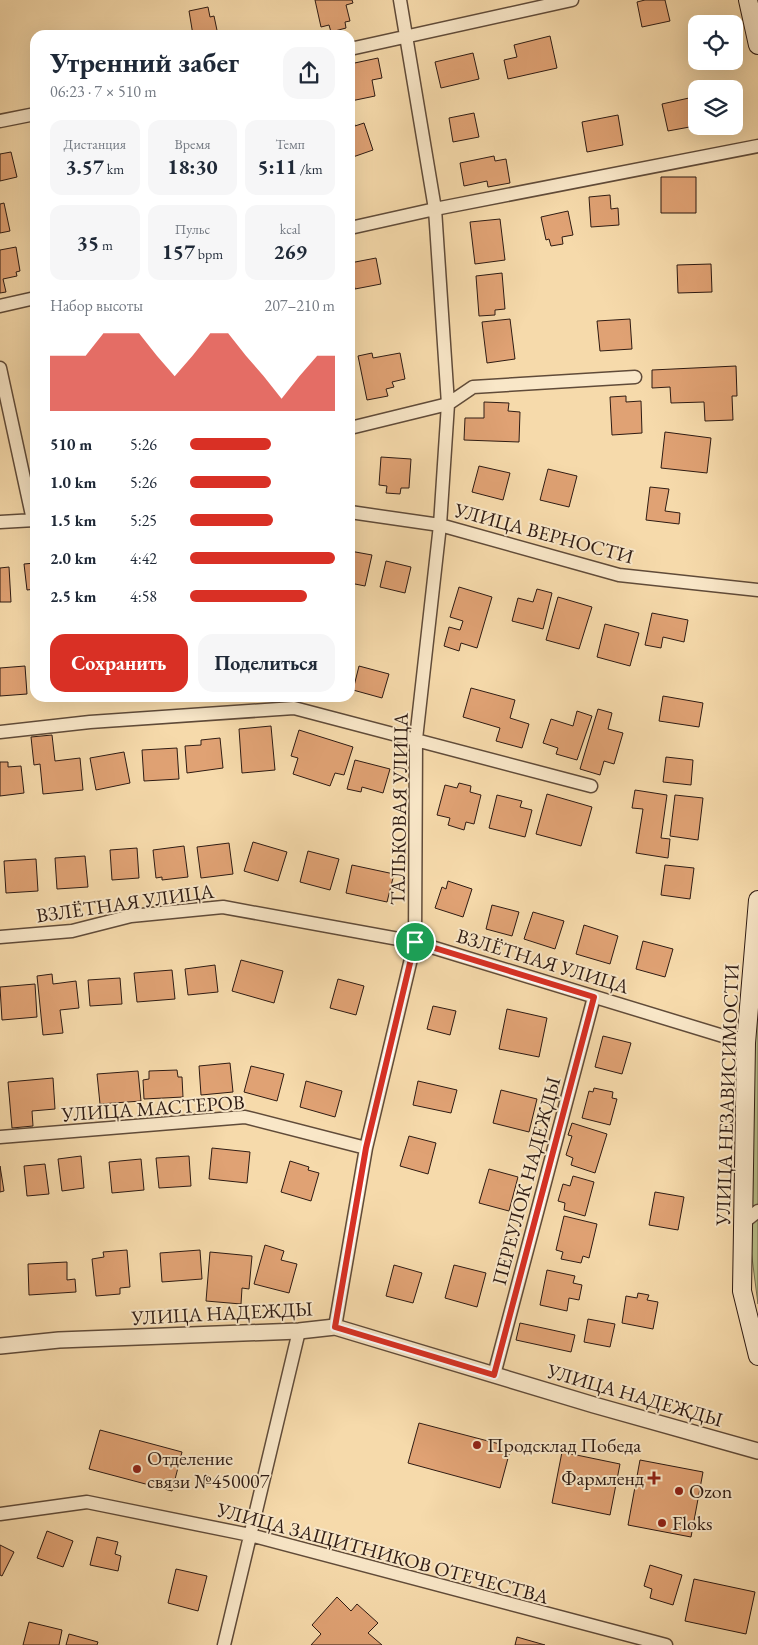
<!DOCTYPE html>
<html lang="ru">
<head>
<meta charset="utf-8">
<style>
	:root { --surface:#fff; --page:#f6f6f7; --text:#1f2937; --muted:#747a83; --accent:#d93025 }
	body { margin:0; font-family:"EB Garamond",serif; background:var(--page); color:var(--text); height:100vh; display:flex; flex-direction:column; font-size:19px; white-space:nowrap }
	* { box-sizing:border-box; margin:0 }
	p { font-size:16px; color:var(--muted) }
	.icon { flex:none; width:28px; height:28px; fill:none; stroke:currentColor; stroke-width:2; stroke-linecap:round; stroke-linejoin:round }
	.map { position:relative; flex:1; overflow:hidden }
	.sheet { position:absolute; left:30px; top:30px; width:325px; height:672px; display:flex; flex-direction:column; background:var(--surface); border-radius:15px; box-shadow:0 5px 20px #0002 }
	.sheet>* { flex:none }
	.fabs { position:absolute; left:688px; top:15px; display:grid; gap:10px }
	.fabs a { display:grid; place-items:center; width:55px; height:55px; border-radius:10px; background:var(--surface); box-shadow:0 5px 20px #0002; font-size:25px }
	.pin { position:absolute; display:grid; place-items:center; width:42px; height:42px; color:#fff; margin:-21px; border:2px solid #fff; border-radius:50%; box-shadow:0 1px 5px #0007 }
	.round { display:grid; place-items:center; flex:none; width:52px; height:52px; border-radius:15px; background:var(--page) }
	.headline { display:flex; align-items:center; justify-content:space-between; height:85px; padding:0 20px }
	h1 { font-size:28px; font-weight:700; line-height:38px }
	.figures { display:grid; grid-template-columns:repeat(3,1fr); gap:8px; height:85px; padding:5px 20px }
	.figures div { display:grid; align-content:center; border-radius:12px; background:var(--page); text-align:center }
	.figures b { font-size:21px; font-weight:700 }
	.figures small { font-size:14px; font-weight:400 }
	.figures p { font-size:14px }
	.chart { height:140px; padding:10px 20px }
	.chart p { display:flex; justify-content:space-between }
	.chart svg { width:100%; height:90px; margin-top:5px; fill:var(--accent); opacity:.7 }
	.action { display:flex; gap:10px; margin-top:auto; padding:10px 20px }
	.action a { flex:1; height:58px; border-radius:15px; background:var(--accent); color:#fff; font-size:20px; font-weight:700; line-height:58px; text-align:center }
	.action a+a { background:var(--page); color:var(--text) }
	ul { padding:0 20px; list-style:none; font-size:16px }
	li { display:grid; grid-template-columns:80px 60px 1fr; align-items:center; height:38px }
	li i { height:12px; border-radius:6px; background:var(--accent) }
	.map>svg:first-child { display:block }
	.green { fill:#b9c08b; stroke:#746e4f }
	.building { fill:#e0a274; stroke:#2e1b13 }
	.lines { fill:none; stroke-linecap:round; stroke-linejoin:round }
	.minor-casing { stroke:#604b39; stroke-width:15 }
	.tertiary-casing { stroke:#604b39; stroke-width:18 }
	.secondary-casing { stroke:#2e1b13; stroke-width:20 }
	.minor { stroke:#f9e7c8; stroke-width:12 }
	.tertiary { stroke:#f9e7c8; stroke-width:15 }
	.secondary { stroke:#f9e7c8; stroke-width:18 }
	.route-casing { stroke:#fff; stroke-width:10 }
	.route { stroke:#d93025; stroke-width:6 }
	.poi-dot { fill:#8f2418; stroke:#f9e7c8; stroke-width:2 }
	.labels { text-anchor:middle; stroke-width:4; stroke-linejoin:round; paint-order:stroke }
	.street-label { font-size:20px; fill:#2e1b13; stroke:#f9e7c8 }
	.poi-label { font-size:20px; fill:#2e1b13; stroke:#f9e7c8; text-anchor:start }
</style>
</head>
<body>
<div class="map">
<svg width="758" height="1645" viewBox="0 0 758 1645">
	<rect width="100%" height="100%" fill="#f6daab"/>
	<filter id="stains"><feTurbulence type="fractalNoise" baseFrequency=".004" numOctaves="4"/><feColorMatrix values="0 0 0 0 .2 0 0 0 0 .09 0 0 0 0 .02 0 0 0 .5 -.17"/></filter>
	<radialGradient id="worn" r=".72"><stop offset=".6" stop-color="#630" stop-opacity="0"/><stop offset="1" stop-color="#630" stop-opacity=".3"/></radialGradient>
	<path class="green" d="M758,915V1304L750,1242L746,1043Z"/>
	<path class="building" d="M315,0H352L353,3L346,5L350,21L345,22L346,28L331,32L329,25L321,27Z
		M645,0H665L670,21L642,27L637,2Z
		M208,7L210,17L214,16L218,35H193L189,11Z
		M550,36L557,68L508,79L504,60L517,57L514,45Z
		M473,53L479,79L441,88L435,62Z
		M378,58L382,78L372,80L375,96L351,101L350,64Z
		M35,60V76L32,61Z
		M689,98L695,126L668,131L662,104Z
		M474,113L479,137L453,142L449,118Z
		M618,115L623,145L587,152L582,122Z
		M354,121L355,126L364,123L373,150L350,158V122Z
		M11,152L17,177L0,181V154Z
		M494,156L495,161L506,159L510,183L488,187L487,181L464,186L460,163Z
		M661,177H696V213H661Z
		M610,195L611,209L618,208L619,225L591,227L589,197Z
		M4,203L10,231L0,233V204Z
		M568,211L573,235L562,237L563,244L551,246L549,239L546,240L541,217Z
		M500,219L505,260L475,264L470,222Z
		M16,247L20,271L16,272L17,276L3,279L6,292L0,293V250Z
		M376,258L381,284L355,289L350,263Z
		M711,264L712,292L678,293L677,265Z
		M502,273L505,309L495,310V315L479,316L476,276Z
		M510,319L515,359L487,363L482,322Z
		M630,319L632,349L600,351L597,321Z
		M35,330V347L31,331Z
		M372,353L373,358L400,353L405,379L392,382L394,387L386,389L388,396L367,400L358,356Z
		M736,366L737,396H732L733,420L705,421L704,402L671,403L670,387L652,388V370Z
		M626,396V402L641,401L642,433L612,435L610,397Z
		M484,402L509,403L508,411L520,412L519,442L464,440L465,418H484Z
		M665,432L711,438L707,473L661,468Z
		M381,457L411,459L409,488H401L400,494L386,493L387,486L379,485Z
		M479,466L510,473L503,500L472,492Z
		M548,469L577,476L569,507L540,500Z
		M650,487L669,489L665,511L680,513L679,524L646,520Z
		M350,551L372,555L365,586L350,583Z
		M386,561L411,567L405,593L380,587Z
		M35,563V589L27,590L24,564Z
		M9,567L11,602H0V568Z
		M459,587L492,597L477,648L461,643L459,651L444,646L449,627L460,630L463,621L450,617Z
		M537,589L552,593L543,629L512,621L518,598L533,602Z
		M558,597L592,607L579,649L546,640Z
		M652,613L688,620L684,642L663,637L661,648L645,645Z
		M605,624L639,633L630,666L597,657Z
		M25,666L27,694L0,696V668Z
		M359,666L389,674L382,698L353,690Z
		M471,688L515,700L510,718L529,724L522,748L496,741L500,728L463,717Z
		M663,696L703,703L699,727L659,721Z
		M598,709L612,713L608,729L623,733L614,764L604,761L600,775L580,769Z
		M577,711L592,716L577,760L556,754L558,748L543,743L551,719L573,726Z
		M271,726L275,770L242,773L239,729Z
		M299,730L353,747L344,775L335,773L330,786L293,774L298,758L291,756Z
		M52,735L55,761L80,758L83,790L43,794L40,764L34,765L31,737Z
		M220,738L223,768L187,773L185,746L201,745V740Z
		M177,748L179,779L144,781L142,750Z
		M124,752L130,783L96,790L90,758Z
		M666,757L693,760L691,785L663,782Z
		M355,760L390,769L383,793L362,787L361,792L347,789Z
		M0,762H8V767L21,766L24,793L0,796Z
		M459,783L471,786L470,792L481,795L474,824L466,822L464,830L448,825L450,818L437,815L445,785L457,788Z
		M635,790L667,795L661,838L670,839L668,858L636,853L643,809L632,808Z
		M547,794L592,807L581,846L536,834Z
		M497,795L522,801L520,807L532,810L525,837L489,828Z
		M675,795L703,798L698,840L670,836Z
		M253,842L287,852L278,881L244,871Z
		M229,843L233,874L201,878L197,847Z
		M184,846L188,877L162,880V877L156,878L153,850Z
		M137,848L139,878L112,880L110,850Z
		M308,851L339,859L330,890L300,882Z
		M85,856L88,887L57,889L55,858Z
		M36,859L38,891L6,893L4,861Z
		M352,865L394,874L387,902L346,893Z
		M665,865L694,868L690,899L661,895Z
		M448,881L472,889L463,917L435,908L442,887L446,889Z
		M492,905L519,912L512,936L486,929Z
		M533,912L564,921L555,949L524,939Z
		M584,925L618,936L610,964L576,954Z
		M643,941L673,949L665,977L636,969Z
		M241,960L283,971L274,1003L232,991Z
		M215,965L218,992L188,995L185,969Z
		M172,970L175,999L137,1002L134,973Z
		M52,974L53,984L76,981L79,1008L60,1010L63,1033L43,1035L37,976Z
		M120,978L122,1004L90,1006L88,980Z
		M338,979L364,986L356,1015L330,1008Z
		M35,984L37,1017L2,1020L0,987Z
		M433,1006L456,1011L450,1035L427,1029Z
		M507,1009L547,1018L539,1057L499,1049Z
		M603,1036L631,1043L622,1074L595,1067Z
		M230,1063L233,1092L201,1095L199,1066Z
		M251,1066L284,1074L277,1101L244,1092Z
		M177,1070L178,1077H182L183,1097L144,1099L143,1080L149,1079V1071Z
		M138,1071L141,1101L100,1104L97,1074Z
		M53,1078L55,1109L32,1111L33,1126L12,1128L8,1082Z
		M306,1081L342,1091L335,1117L300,1107Z
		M418,1081L457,1090L451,1113L413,1105Z
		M594,1088L613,1092L612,1098L617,1099L610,1125L582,1118L589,1091L593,1092Z
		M501,1090L537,1099L529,1132L493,1123Z
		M572,1123L607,1134L595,1173L571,1165L573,1158L566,1155L572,1136L568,1135Z
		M409,1136L436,1143L428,1174L400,1166Z
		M212,1148L250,1152L247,1183L209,1179Z
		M81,1156L84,1188L62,1191L58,1159Z
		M189,1156L191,1186L159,1188L156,1158Z
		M141,1159L144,1190L112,1193L109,1162Z
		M290,1161L309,1167L308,1170L319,1173L311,1201L281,1192Z
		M45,1164L49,1194L27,1196L24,1166Z
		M0,1166L4,1191L0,1192Z
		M489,1169L518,1177L509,1211L479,1203Z
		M573,1176L594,1182L585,1216L564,1210L565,1203L558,1201L563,1184L570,1186Z
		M655,1192L684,1197L678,1230L649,1225Z
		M564,1216L597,1224L589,1258L583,1256L581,1263L561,1259L563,1252L556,1250Z
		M265,1245L284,1251L281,1260L297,1264L289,1293L254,1284Z
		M127,1250L130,1287L120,1288V1294L96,1296L92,1259L104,1257L103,1252Z
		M200,1250L202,1279L162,1282L160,1253Z
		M210,1252L252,1256L249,1289L242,1288L241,1304L206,1301Z
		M67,1262V1280L75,1279L76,1292L29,1295L28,1264Z
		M394,1265L422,1273L413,1303L386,1296Z
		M454,1265L486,1273L477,1307L445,1298Z
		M547,1270L575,1276L573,1283L582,1285L579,1300L569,1298L567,1311L540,1305Z
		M638,1293L649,1295L647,1300L658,1302L653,1329L622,1323L626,1296L637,1298Z
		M588,1319L615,1324L610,1347L584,1342Z
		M520,1323L575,1335L571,1352L516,1340Z
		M419,1423L511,1447L500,1488L408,1463Z
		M100,1430L182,1452L172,1491L89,1469Z
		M562,1452L620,1464L610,1515L552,1503Z
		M640,1460L703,1472L691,1537L628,1525Z
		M47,1531L73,1541L63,1567L37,1558Z
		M97,1537L118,1542L115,1554L121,1556L118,1571L90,1565Z
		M0,1545L14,1552L2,1576L0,1575Z
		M650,1565L682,1575L673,1605L650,1598L652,1589L644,1586Z
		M176,1569L207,1576L198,1611L168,1603Z
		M694,1579L755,1592L746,1634L685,1621Z
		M337,1597L351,1611L357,1604L378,1623L368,1633L382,1645H311L321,1634L312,1625Z
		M29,1622L62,1630L59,1645H23Z
		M69,1634L98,1642L97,1645H66Z
		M517,1637L545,1645H515Z"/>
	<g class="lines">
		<g class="minor-casing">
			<path id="minor" d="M350,49L572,0
				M0,121L35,114
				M350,228L435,209L758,146
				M0,306L35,298
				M0,368L33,520
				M350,428L448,404L473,387L635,377
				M350,512L440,525L619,575L758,590
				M0,522L35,520
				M0,732L90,722L294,708L591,786
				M0,937L72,931L131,916L223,907L415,942L746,1043
				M0,1137L245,1117L366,1148
				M743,1223L758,1211
				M335,1327L366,1148L415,942L416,739L440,525L448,404L435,209L400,0
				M494,1375L594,997
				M0,1514L87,1502L250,1535L666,1645
				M224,1645L299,1331"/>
		</g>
		<g class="tertiary-casing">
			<path id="tertiary" d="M0,1346L59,1340L299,1331L335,1327L594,1405L758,1451"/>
		</g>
		<g class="secondary-casing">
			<path id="secondary" d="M748,0L758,45
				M758,900L746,1043L742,1291L758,1356"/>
		</g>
		<use href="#minor" class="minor"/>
		<use href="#tertiary" class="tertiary"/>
		<use href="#secondary" class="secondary"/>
	</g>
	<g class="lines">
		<g class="route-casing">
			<path id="route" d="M415,942L594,997L494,1375L335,1327L366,1148Z"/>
		</g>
		<use href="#route" class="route"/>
	</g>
	<g class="poi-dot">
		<circle cx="477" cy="1445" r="5"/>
		<circle cx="137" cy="1469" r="5"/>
		<path d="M651.5 1470.5h5v5h5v5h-5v5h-5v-5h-5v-5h5z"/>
		<circle cx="679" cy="1491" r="5"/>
		<circle cx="662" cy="1523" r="5"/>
	</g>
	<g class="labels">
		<g class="street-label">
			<text transform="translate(544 533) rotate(15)" y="7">УЛИЦА ВЕРНОСТИ</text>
			<text transform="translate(399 809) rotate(-89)" y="7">ТАЛЬКОВАЯ УЛИЦА</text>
			<text transform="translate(125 903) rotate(-8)" y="7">ВЗЛЁТНАЯ УЛИЦА</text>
			<text transform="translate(543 961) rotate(17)" y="7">ВЗЛЁТНАЯ УЛИЦА</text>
			<text transform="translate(727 1095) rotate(-88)" y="7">УЛИЦА НЕЗАВИСИМОСТИ</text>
			<text transform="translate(153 1108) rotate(-4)" y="7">УЛИЦА МАСТЕРОВ</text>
			<text transform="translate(526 1181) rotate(-75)" y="7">ПЕРЕУЛОК НАДЕЖДЫ</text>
			<text transform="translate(222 1313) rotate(-3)" y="7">УЛИЦА НАДЕЖДЫ</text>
			<text transform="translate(635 1395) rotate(16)" y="7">УЛИЦА НАДЕЖДЫ</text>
			<text transform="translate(383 1553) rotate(15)" y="7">УЛИЦА ЗАЩИТНИКОВ ОТЕЧЕСТВА</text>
		</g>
		<g class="poi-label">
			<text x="487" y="1452">Продсклад Победа</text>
			<text x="147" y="1465">Отделение<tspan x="147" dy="23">связи №450007</tspan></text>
			<text x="644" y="1485" text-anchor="end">Фармленд</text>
			<text x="689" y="1498">Ozon</text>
			<text x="672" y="1530">Floks</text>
		</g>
	</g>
	<rect width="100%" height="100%" filter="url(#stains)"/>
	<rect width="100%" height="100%" fill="url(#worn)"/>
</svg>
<div class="fabs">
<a><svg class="icon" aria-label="locate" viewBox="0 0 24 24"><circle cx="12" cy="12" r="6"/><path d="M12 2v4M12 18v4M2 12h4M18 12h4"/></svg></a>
<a><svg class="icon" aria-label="layers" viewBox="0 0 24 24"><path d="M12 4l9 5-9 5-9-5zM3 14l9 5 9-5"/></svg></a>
</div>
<div class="pin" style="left:415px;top:942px;background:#1e9e55"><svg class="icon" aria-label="arrive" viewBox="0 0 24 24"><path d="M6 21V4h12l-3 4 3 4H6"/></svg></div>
<section class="sheet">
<div class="headline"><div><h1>Утренний забег</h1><p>06:23 · 7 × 510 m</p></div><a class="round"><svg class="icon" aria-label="share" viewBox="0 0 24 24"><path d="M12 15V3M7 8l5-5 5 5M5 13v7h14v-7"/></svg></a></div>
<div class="figures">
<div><p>Дистанция</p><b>3.57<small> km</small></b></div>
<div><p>Время</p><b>18:30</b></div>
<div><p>Темп</p><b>5:11<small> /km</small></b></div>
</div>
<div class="figures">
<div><b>35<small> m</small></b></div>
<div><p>Пульс</p><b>157<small> bpm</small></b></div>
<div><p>kcal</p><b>269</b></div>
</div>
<div class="chart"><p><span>Набор высоты</span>207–210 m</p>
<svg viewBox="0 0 160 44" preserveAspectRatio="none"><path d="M0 44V17L10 17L20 17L30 6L40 6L50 6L60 17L70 27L80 17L90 6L100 6L110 17L120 27L130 38L140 27L150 17L160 17V44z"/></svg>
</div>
<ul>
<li><b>510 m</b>5:26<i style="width:56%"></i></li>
<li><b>1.0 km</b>5:26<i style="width:56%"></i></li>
<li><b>1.5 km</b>5:25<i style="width:57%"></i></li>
<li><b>2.0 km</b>4:42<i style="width:100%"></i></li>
<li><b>2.5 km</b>4:58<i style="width:81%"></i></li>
</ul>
<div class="action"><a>Сохранить</a><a>Поделиться</a></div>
</section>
</div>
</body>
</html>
